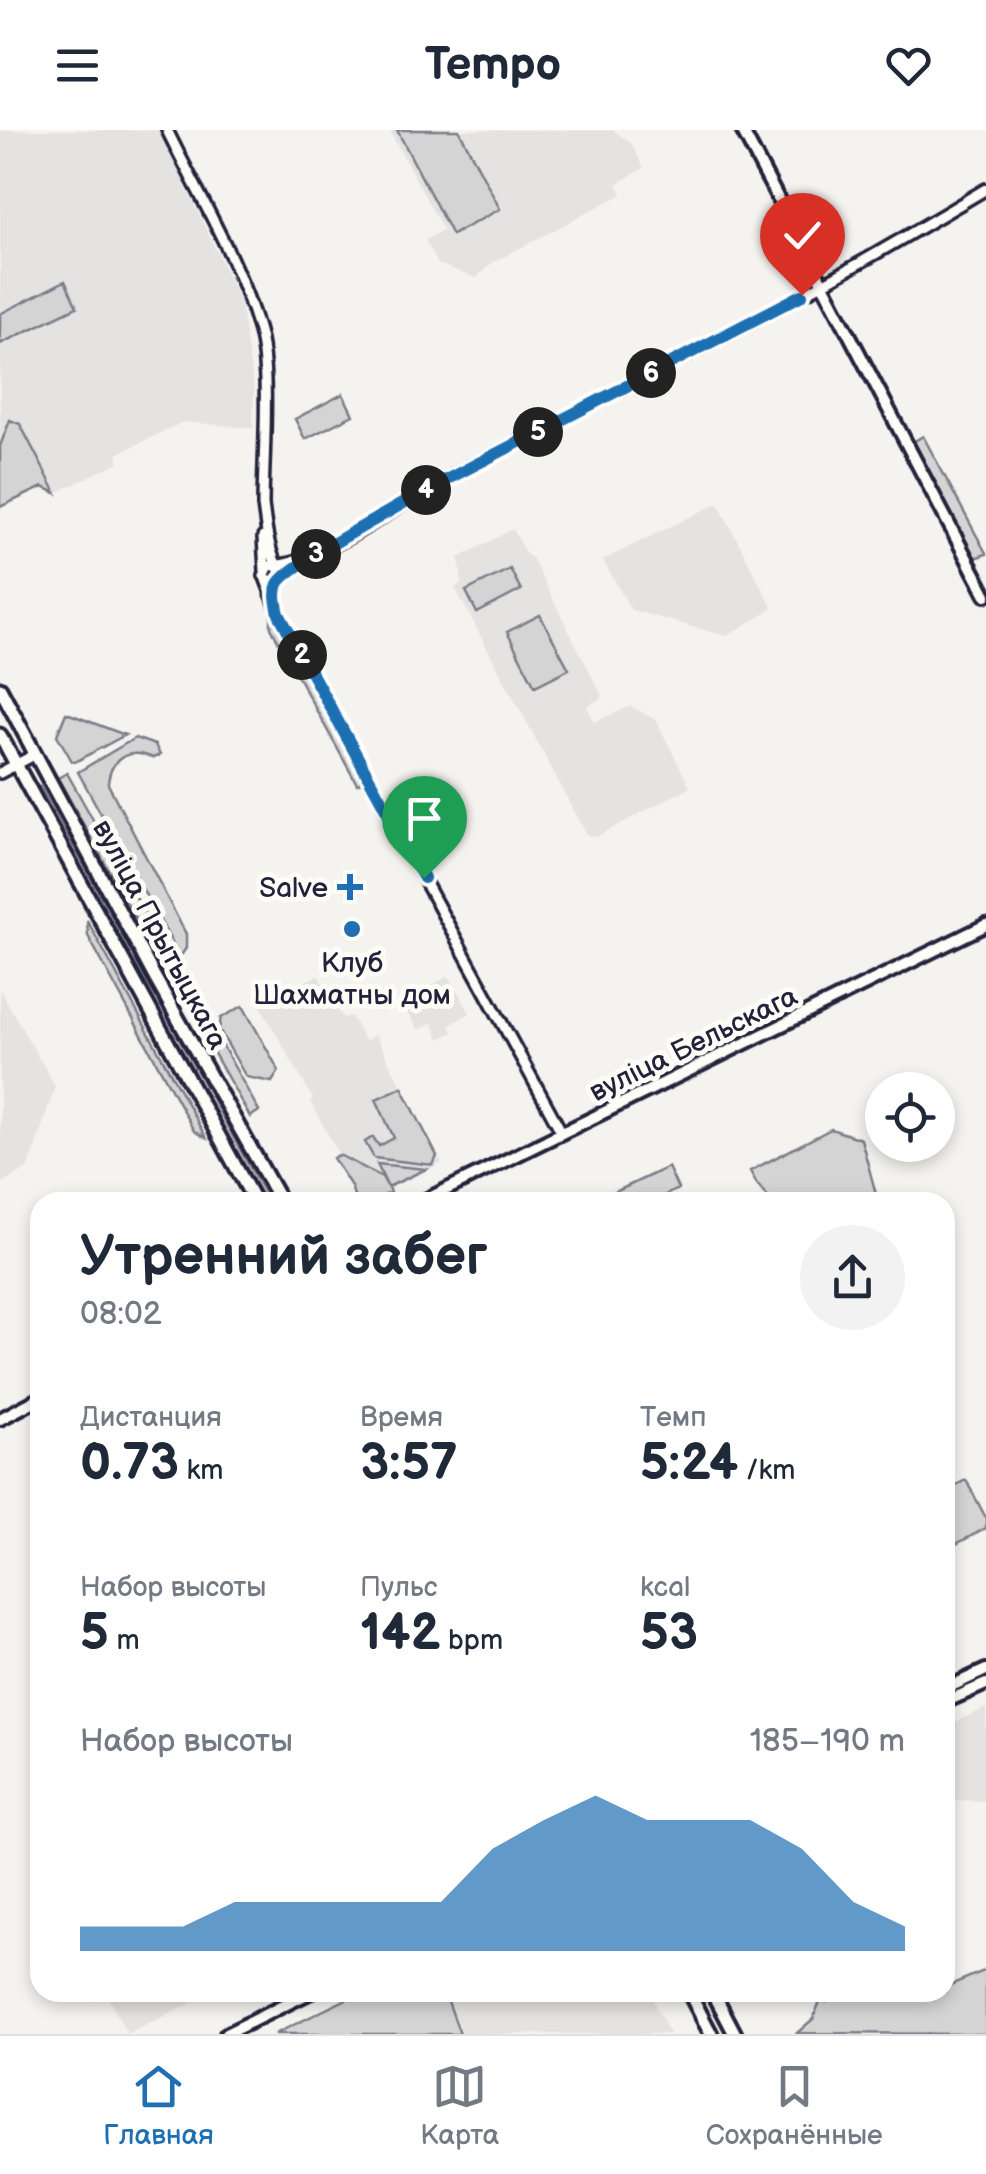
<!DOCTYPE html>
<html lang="ru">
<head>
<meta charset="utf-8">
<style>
	:root { --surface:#fff; --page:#f2f2f3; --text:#1f2937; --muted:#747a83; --line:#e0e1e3; --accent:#1f6fb2 }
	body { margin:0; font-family:"Balsamiq Sans",sans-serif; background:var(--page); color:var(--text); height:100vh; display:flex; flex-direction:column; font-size:38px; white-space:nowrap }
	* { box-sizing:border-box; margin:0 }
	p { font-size:32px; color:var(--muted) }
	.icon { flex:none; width:55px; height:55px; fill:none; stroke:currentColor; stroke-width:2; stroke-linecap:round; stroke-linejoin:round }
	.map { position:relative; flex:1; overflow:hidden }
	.details { position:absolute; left:30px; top:1062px; width:925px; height:810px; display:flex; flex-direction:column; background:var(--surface); border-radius:30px; box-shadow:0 5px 15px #0003 }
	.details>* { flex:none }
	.fabs { position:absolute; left:865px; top:942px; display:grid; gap:20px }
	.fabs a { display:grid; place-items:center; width:90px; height:90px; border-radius:50%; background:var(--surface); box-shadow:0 5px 15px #0003; font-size:50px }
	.pin { position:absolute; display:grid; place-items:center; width:85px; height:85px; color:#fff; margin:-102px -42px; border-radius:50% 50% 50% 0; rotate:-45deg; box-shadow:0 0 10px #0007 }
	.pin .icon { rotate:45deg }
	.km { position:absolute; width:50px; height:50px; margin:-25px; border-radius:50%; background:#222; color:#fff; font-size:28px; line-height:50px; text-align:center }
	.round { display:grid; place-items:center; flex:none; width:105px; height:105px; border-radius:52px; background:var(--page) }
	.head { display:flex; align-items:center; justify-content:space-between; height:170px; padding:0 50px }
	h1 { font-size:55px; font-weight:600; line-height:75px }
	.figures { display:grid; grid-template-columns:repeat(3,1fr); gap:15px; height:170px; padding:10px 50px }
	.figures div { display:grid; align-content:center }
	.figures b { font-size:50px; font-weight:600 }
	.figures small { font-size:28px; font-weight:400 }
	.figures p { font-size:28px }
	.chart { height:280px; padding:20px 50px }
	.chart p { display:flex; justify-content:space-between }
	.chart svg { width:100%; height:180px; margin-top:10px; fill:var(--accent); opacity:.7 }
	header { display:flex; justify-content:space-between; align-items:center; height:130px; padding:0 50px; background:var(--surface); font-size:45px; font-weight:600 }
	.menu { display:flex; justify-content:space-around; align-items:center; height:140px; border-top:2px solid var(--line); background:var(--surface); font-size:28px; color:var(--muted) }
	.menu a { display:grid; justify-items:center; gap:5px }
	.menu .selected { color:var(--accent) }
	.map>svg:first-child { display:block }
	.built { fill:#e4e3e2 }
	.green { fill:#d5d4d5; stroke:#7c7b88; stroke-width:2.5 }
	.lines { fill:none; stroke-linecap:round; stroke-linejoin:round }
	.tertiary-casing { stroke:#22223b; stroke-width:16 }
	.secondary-casing { stroke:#22223b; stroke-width:18 }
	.primary-casing { stroke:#22223b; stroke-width:19 }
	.tertiary { stroke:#fdfcf7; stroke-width:9 }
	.secondary { stroke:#fdfcf7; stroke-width:10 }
	.primary { stroke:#fdfcf7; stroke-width:11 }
	.route-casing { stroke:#fff; stroke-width:20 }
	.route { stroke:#1f6fb2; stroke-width:12 }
	.poi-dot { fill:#1f6fb2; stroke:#fdfcf7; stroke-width:4 }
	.labels { text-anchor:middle; stroke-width:10; stroke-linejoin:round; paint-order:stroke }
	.poi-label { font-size:28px; fill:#22223b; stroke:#fdfcf7; text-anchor:end }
	.street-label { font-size:28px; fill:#22223b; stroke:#fdfcf7 }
</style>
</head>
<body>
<header><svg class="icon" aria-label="menu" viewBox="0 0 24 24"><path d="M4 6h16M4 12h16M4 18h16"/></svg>Tempo<svg class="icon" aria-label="heart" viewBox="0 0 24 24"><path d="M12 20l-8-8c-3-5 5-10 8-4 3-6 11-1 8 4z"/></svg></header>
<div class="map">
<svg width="986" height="1904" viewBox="0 0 986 1904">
	<rect width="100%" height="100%" fill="#f4f3ef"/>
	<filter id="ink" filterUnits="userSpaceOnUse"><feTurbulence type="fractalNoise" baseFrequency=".01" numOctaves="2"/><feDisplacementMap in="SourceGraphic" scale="20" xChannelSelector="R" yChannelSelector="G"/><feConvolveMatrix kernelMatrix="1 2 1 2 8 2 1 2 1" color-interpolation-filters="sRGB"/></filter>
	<g filter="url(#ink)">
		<path class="built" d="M0,0H160L240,172L254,259L253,298L183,292L117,324L119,332L56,363L21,294L10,291L0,316Z
			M389,0H613L631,13L644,38L617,54L622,64L492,133L476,148L438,134L425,110L443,100Z
			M718,373L773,479L726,506L631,480L603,430Z
			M513,399L526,424L532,428L603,568L587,576L594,592L631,576L656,590L690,657L596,707L587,705L455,458L462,453L459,428Z
			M318,845L343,888L351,886L365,911L375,905L442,1033L364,1071L310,971L313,969L260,875Z
			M449,846L470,883L450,895L453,902L439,909L432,893L419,900L401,873Z
			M0,860L55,956L29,1038L0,1054Z
			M986,1578V1671L953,1670L945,1673V1597Z
			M90,1863H213L127,1904L107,1866L94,1871Z
			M446,1863H649L670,1904H463Z"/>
		<path class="green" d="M397,0H459L500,79L452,105Z
			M65,151L77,177L0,214V184Z
			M343,264L353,285L305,309L295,289Z
			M10,290L20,294L56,363L43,357L0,377V316Z
			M923,306L986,423V424L975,428L913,312Z
			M510,439L521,460L477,483L466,461Z
			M540,485L569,539L535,556L507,502Z
			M271,487L362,649L360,653L357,654L271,498Z
			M66,583H67L125,605L75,632L72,631L57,605Z
			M135,608L155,615L160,625L153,628C129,617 110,628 108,654L186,804V818L180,827L78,642Z
			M67,643L172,832H163L157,828L58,648Z
			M40,656L269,1072H265L37,658Z
			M87,790L206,1008L194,1001L88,806Z
			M197,870L259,981L250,987L195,890Z
			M243,876L279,941L272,952L246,947L219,899L221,888Z
			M402,957L437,1026L433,1035L374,1028L365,1012L373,1007L379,1016L394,1008L376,969Z
			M831,999L861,1009L876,1064L860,1072L772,1071L757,1054L750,1041Z
			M339,1025L382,1047L387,1056L377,1034L426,1039L388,1057L390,1063L371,1072H356L351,1056L333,1028Z
			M668,1037L678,1059L651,1072H594Z
			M945,1337L954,1356L966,1350L986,1388V1398L945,1420Z
			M986,1840V1904L797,1903L813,1889L820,1871L826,1868L827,1873L828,1867L835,1863L925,1862L927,1867L945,1862V1857Z
			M359,1863H445L460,1904H275Z"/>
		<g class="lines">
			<g class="tertiary-casing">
				<path id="tertiary" d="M167,0C198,64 238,129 258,198C271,240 263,329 263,377
					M263,375C266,400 269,423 281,444L280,449L273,453L264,446L269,436C324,434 395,376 444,350C563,288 684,229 802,165C864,132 925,95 986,59
					M263,407L265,441
					M266,450L279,484L562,1003
					M0,643L36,624"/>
			</g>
			<g class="secondary-casing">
				<path id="secondary" d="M742,0L986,465
					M421,1072L986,795
					M0,1289L40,1268
					M945,1559L986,1540
					M945,1572L986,1554
					M226,1904L311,1862"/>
			</g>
			<g class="primary-casing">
				<path id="primary" d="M0,558L154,846L281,1072
					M0,605L255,1072
					M689,1862L711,1904
					M713,1862L735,1904"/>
			</g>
			<use href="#tertiary" class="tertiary"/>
			<use href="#secondary" class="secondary"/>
			<use href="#primary" class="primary"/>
		</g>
	</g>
	<g class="lines" filter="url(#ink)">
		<g class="route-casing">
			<path id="route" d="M424,748L279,484C277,474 274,464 278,454C286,436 391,382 415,366L802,165"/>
		</g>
		<use href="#route" class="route"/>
	</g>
	<g class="poi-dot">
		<path d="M345 742h10v10h10v10h-10v10h-10v-10h-10v-10h10z"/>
		<circle cx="352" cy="799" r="10"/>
	</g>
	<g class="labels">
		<g class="poi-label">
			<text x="328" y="767">Salve</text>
			<text x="352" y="842" text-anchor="middle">Клуб<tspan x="352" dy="32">Шахматны дом</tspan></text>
		</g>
		<g class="street-label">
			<text transform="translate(161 804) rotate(62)" y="10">вуліца Прытыцкага</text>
			<text transform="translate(693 913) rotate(-26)" y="10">вуліца Бельскага</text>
		</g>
	</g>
</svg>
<div class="fabs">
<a><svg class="icon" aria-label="locate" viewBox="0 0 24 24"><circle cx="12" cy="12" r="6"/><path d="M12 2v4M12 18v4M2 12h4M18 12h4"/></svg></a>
</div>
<div class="pin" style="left:424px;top:748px;background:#1e9e55"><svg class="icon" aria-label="arrive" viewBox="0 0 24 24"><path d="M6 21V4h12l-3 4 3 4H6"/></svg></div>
<div class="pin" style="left:802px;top:165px;background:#d93025"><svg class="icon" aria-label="check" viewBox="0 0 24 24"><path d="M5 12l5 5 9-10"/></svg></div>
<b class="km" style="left:302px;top:525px">2</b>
<b class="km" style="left:316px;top:424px">3</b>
<b class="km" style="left:426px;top:360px">4</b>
<b class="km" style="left:538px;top:302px">5</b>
<b class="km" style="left:651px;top:243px">6</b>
<section class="details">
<div class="head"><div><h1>Утренний забег</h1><p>08:02</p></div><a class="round"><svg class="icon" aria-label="share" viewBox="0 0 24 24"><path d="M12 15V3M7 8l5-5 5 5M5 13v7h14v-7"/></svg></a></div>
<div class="figures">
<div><p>Дистанция</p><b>0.73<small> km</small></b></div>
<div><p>Время</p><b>3:57</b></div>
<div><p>Темп</p><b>5:24<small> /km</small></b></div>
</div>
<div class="figures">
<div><p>Набор высоты</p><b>5<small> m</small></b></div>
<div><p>Пульс</p><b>142<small> bpm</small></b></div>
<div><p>kcal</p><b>53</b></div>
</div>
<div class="chart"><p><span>Набор высоты</span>185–190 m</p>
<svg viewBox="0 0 160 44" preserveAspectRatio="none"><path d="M0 44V38L10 38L20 38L30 32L40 32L50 32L60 32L70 32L80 19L90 12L100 6L110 12L120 12L130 12L140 19L150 32L160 38V44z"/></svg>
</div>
</section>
</div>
<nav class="menu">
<a class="selected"><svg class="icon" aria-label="home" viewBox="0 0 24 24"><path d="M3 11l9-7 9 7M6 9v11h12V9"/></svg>Главная</a>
<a><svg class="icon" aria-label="map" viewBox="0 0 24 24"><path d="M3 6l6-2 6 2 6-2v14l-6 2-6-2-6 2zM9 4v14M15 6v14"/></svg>Карта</a>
<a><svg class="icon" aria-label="saved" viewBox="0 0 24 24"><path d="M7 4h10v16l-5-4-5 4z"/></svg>Сохранённые</a>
</nav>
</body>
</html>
